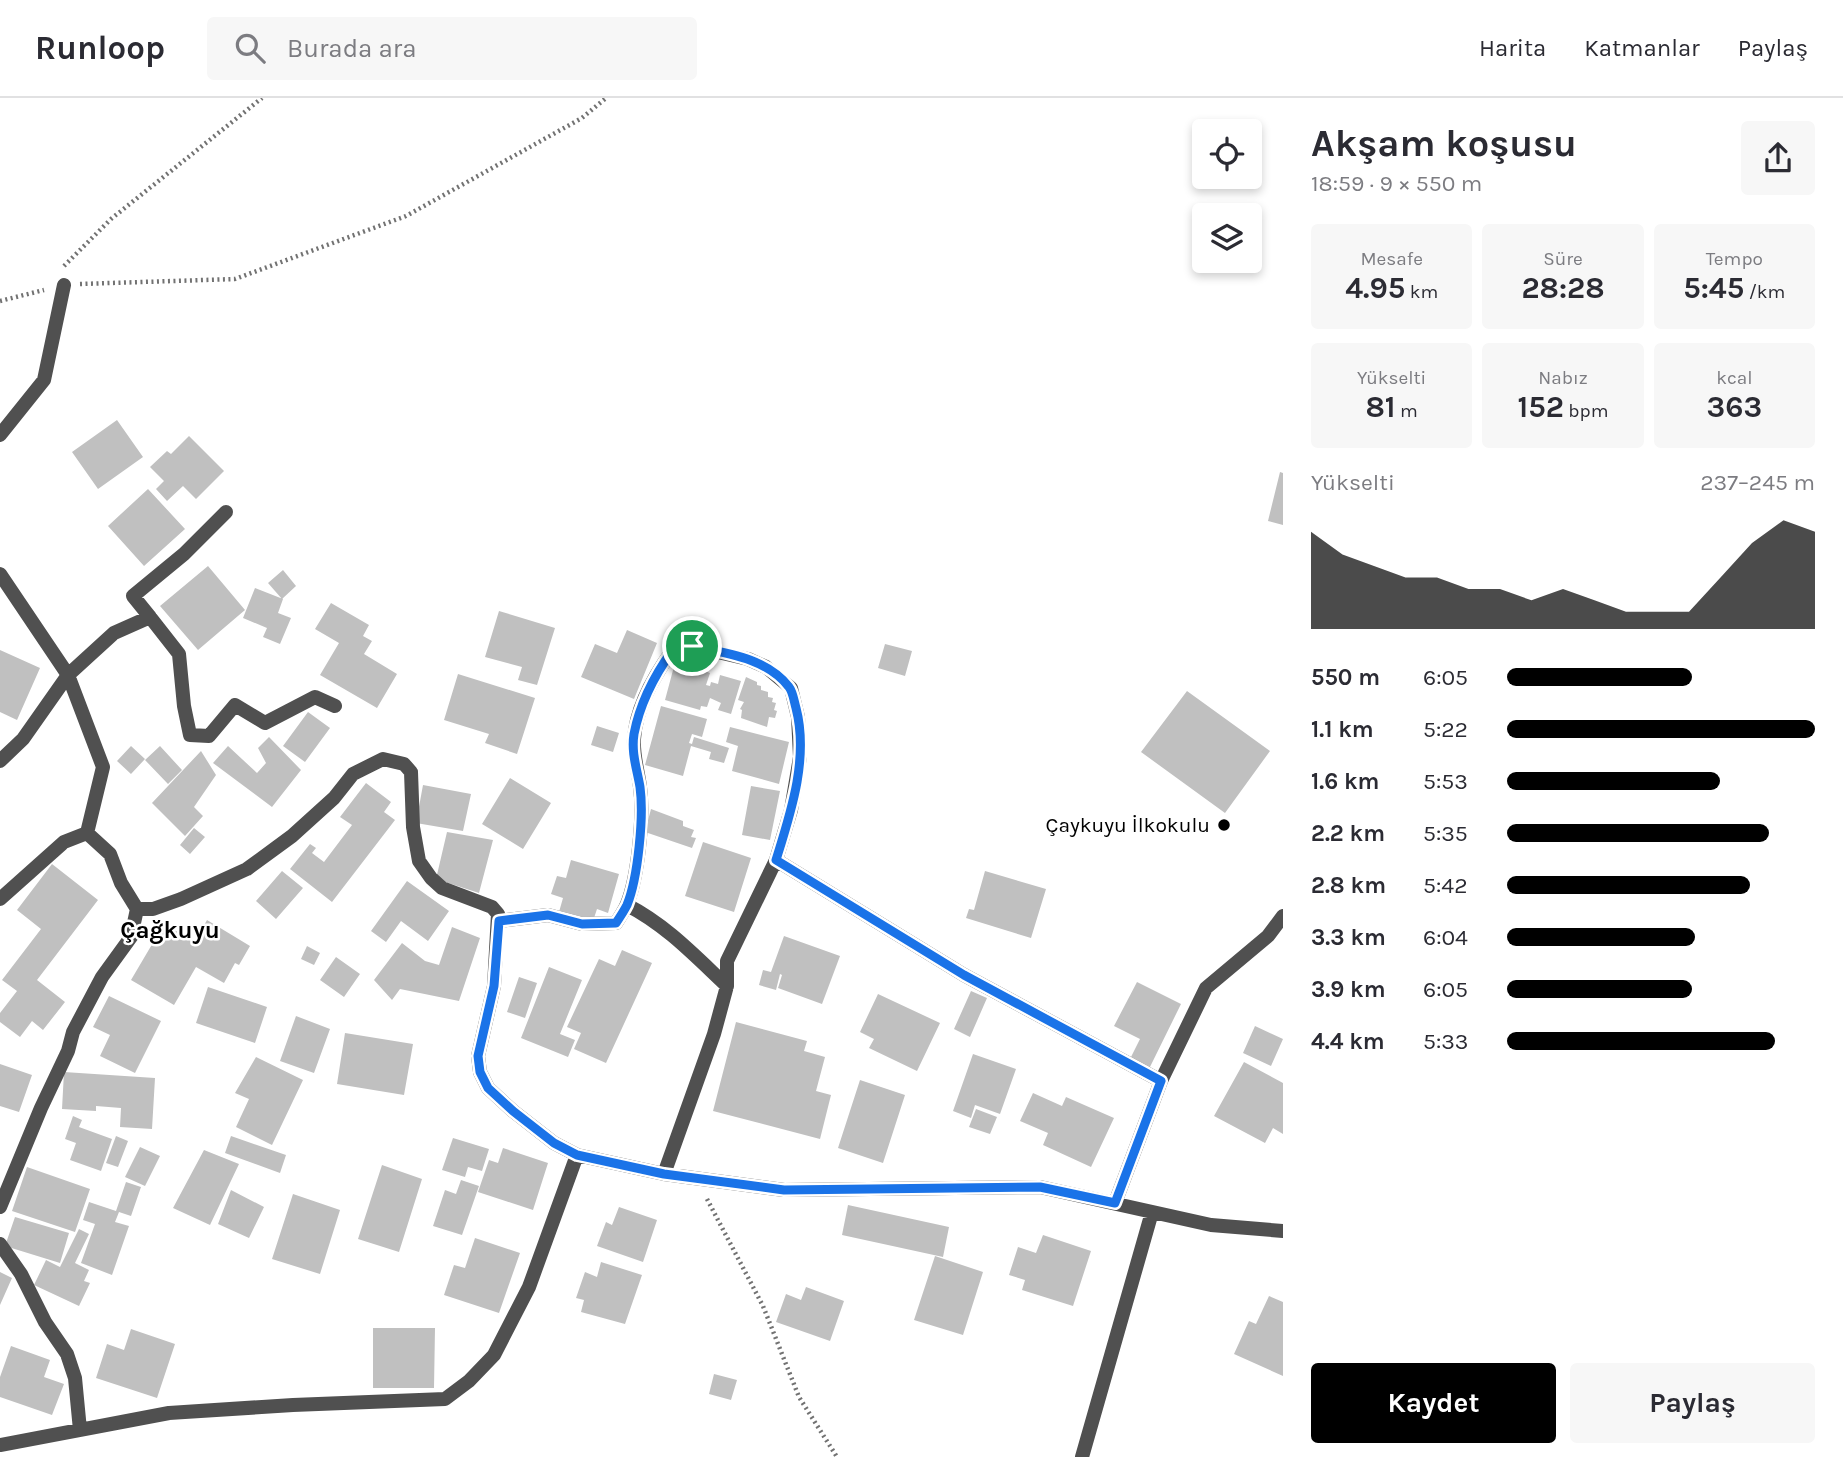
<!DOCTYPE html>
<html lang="tr">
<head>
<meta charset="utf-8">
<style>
	:root { --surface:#fff; --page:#f7f7f7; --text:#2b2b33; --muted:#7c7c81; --line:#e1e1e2; --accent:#000 }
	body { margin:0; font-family:Karla,sans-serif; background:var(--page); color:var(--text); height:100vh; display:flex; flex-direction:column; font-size:26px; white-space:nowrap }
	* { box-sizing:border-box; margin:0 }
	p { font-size:23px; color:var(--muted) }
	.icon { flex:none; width:38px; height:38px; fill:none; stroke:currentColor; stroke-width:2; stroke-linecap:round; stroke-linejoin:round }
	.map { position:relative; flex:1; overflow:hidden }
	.sheet { display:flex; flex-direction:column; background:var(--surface); width:560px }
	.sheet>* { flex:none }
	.fabs { position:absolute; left:1192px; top:21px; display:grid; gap:14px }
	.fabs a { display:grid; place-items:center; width:70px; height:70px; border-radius:7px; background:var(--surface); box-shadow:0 4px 10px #0003; font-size:35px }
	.pin { position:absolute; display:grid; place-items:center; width:60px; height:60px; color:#fff; margin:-30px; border:4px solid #fff; border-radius:50%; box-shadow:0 2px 7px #0007 }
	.round { display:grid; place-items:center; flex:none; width:74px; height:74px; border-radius:7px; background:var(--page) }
	.headline { display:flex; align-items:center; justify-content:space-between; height:119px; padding:0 28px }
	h1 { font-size:38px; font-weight:700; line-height:52px }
	.figures { display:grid; grid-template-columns:repeat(3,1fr); gap:10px; height:119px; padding:7px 28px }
	.figures div { display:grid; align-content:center; border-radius:7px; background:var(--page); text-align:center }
	.figures b { font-size:30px; font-weight:700 }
	.figures small { font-size:19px; font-weight:400 }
	.figures p { font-size:19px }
	.chart { height:196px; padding:14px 28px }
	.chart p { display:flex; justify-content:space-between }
	.chart svg { width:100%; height:126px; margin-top:7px; fill:var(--accent); opacity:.7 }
	.cta { display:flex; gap:14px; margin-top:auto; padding:14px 28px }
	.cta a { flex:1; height:80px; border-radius:7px; background:var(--accent); color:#fff; font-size:28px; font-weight:700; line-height:80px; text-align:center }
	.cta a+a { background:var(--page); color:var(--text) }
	ul { padding:0 28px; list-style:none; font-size:23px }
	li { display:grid; grid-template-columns:112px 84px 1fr; align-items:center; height:52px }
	li i { height:18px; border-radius:9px; background:var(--accent) }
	header { display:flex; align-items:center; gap:42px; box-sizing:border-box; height:98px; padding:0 35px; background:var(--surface); border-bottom:2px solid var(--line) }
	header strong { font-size:33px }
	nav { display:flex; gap:38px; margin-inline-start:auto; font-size:24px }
	.search { width:490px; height:63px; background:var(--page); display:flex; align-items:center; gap:18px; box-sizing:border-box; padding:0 24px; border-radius:7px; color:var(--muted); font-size:26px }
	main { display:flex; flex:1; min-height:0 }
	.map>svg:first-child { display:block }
	.building { fill:#c0c0c0 }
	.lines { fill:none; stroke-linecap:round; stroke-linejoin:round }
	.path { stroke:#727272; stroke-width:4.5; stroke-dasharray:2 3.5; stroke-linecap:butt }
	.street { stroke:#505050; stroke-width:14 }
	.route-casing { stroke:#fff; stroke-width:14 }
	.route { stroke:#1a73e8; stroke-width:9 }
	.poi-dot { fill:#000; stroke:#fff; stroke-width:2.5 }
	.labels { text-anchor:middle; stroke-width:5; stroke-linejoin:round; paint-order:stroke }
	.poi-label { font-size:21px; fill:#000; stroke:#fff; text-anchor:end }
	.quarter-label { font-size:24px; font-weight:bold; fill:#000; stroke:#fff }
</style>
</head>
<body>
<header>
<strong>Runloop</strong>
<div class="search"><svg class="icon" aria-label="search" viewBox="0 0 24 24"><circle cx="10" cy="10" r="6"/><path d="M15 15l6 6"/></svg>Burada ara</div>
<nav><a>Harita</a><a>Katmanlar</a><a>Paylaş</a></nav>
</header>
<main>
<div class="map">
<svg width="1283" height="1359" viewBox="0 0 1283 1359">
	<rect width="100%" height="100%" fill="#fff"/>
	<path class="building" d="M117,322L143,359L98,391L72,354Z
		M189,338L224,373L196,401L183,388L167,403L156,391L164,383L150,369L167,353L171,356Z
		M1280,374L1283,375V427L1268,423Z
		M148,391L185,431L144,468L108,428Z
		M208,468L245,512L198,552L160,508Z
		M283,472L296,488L282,501L268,485Z
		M255,490L283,501L278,515L291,520L280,546L263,539L267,530L243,520Z
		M331,505L369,527L363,538L372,543L364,556L397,576L377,610L320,577L339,545L315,531Z
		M499,513L555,530L537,587L518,582L522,569L485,559Z
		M627,532L657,545L634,601L581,579L595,546L617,555Z
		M885,546L912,553L905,578L878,570Z
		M0,552L40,570L17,622L0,614Z
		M676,561L707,569L705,573L710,575L706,587L710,588L711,584L718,586L720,577L741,583L731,616L718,612L721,605L710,600L707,609L701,608L700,612L665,602Z
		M458,576L535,600L517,656L485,645L489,636L444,622Z
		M746,579L757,584V587L761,588V592L768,594V599L773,600L772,604L776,605L774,612L777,613L775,620L769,619L767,629L741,620L742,612L740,611L744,604L738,602Z
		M1187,593L1270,653L1225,715L1141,654Z
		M661,608L707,621L702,639L692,636L689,645L692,646L694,639L729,650L724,665L709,661L711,654L691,648L683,678L645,667Z
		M308,614L330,630L305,664L283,648Z
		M597,628L619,635L613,654L591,647Z
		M730,629L789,644L779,686L732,673L738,648L726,644Z
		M269,639L301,672L272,709L213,665L228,648L257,675L266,665L258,650Z
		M131,648L145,661L131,676L117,663Z
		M160,648L182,672L168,686L145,662Z
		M201,653L216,677L194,709L203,718L185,738L152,705Z
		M510,680L551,705L523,751L482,726Z
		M366,685L391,704L384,714L395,722L332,804L290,771L310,746L316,750L312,755L324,764L352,727L340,719Z
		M423,687L471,696L463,733L416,725Z
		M751,688L780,693L770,742L742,737Z
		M651,711L683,723V728L694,732L691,739L696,740L692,750L645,734Z
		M194,730L205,739L190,756L180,747Z
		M447,734L493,742L479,795L436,781Z
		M703,744L751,760L734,814L685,798Z
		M571,762L619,776L608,815L597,811L593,823L559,814L563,800L551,796L557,778L566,780Z
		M52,766L98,802L37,882L65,904L43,932L32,923L20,939L0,924V915L17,893L2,882L41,831L17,812Z
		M282,773L303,790L276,821L256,803Z
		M985,773L1046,791L1031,840L966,820L969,811L974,812Z
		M407,783L449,813L428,843L401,823L386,844L371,833Z
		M207,822L250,848L239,867L235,865L224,885L196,869L174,907L131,882L164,826L195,844Z
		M452,829L480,840L459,903L400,891L392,902L374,882L402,845L425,863L439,867Z
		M784,838L840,858L822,906L778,890L782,877L780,876L776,892L759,887L763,872L771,874Z
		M307,848L320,855L314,867L301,861Z
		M622,852L652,865L606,965L574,951L581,935L567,929L599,861L615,868Z
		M336,859L360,876L344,899L320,882Z
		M549,869L582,882L560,936L575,942L568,959L521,940Z
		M519,879L537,885L525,920L507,914Z
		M1137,884L1181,906L1148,973L1129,963L1140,941L1114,928Z
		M208,889L267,909L255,945L196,925Z
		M971,893L987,900L970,939L954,931Z
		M878,896L940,925L917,973L869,950L874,941L860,934Z
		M109,898L161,923L135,975L100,958L110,937L93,929Z
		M296,918L330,931L314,975L280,963Z
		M736,924L807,943L804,953L825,959L816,993L831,997L820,1041L713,1013Z
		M1255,928L1283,941L1271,968L1243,955Z
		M345,935L413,946L404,997L337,986Z
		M973,956L1016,971L1000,1016L975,1007L971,1020L953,1013Z
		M256,959L303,982L272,1047L236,1029L249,1001L235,995Z
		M1244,964L1283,985V1036L1273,1030L1265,1045L1214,1018Z
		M0,966L32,977L19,1014L0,1008Z
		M64,974L155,980L152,1031L120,1029L121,1010L96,1008V1013L62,1011Z
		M860,982L905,997L883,1065L838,1050Z
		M1033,995L1062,1008L1066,999L1114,1020L1091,1069L1043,1047L1048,1035L1020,1023Z
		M976,1011L997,1019L990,1036L969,1029Z
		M73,1018L82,1022L79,1029L112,1041L101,1073L70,1062L76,1045L65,1041Z
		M116,1038L128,1043L118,1069L106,1065Z
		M231,1038L286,1057L280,1075L225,1055Z
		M453,1040L489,1051L482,1073L468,1069L465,1079L442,1072Z
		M140,1049L160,1058L145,1088L125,1079Z
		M503,1050L548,1065L533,1112L478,1094L489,1062L498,1065Z
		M204,1052L239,1066L210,1127L173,1110Z
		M382,1067L422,1081L399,1154L358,1141Z
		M27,1069L90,1091L75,1134L12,1113Z
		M461,1082L479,1088L462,1137L433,1128L445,1092L456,1096Z
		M126,1084L141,1089L131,1118L119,1114L115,1124L129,1128L112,1177L81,1165L95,1126L83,1122L89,1104L116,1113Z
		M231,1092L264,1109L249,1140L218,1126Z
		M293,1096L340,1112L320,1176L272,1161Z
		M848,1107L949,1129L943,1159L842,1137Z
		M619,1109L657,1122L643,1164L597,1148L606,1124L612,1127Z
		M15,1119L69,1135L60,1165L5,1148Z
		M79,1131L89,1136L75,1165L89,1172L84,1183L90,1185L79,1208L34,1187L46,1162L60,1169Z
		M1043,1137L1091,1153L1073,1208L1022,1192L1025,1182L1009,1177L1018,1149L1036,1155Z
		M475,1140L520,1155L499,1215L444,1197L454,1167L465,1170Z
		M935,1158L983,1174L963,1237L914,1222Z
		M601,1164L642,1177L625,1226L581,1214L584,1202L576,1200L585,1174L597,1179Z
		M0,1174L12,1180L0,1207Z
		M806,1189L844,1203L830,1243L776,1224L786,1196L801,1202Z
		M1269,1198L1283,1204V1278L1234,1256L1249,1223L1256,1226Z
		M373,1230H435L434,1290H373Z
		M131,1231L175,1246L157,1300L96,1280L107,1246L124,1252Z
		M11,1248L50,1262L44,1279L64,1286L52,1317L0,1299V1279Z
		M714,1276L737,1282L731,1302L709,1296Z"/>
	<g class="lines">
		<path class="path" d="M64,168L111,121L262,0
			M80,186L235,181L406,118L582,20L606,0
			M0,203L44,192
			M707,1101L763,1208L799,1299L837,1359"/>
		<path class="street" d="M0,337L44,282L64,187
			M0,476L68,577L103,669L87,735
			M150,519L133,498L184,456L226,414
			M0,663L23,641L68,577L114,535L150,519L179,556L184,608L190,637L209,638L235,607L265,625L315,599L335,608
			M776,762L964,877L1161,983
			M0,801L64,744L87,735L110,756L121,785L137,811H153L181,801L247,771L292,738L334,700L353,676L383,661L404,666L411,674L413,729L419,763L431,780L442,790L492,809L498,816L494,888L478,958L480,974L488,990L513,1013L554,1045L577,1057L664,1076L784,1092L1040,1089L1211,1127L1283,1133
			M627,807C666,827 695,858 727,888
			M499,823L548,817L582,826L616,825C620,819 624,813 627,806C638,779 644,718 640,689C638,672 633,658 634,641C636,609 654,578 672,553L692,548L748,561L766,569L791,590L798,619L800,659L791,712L776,762L727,863V888L714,936L664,1076
			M1115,1105L1161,983L1206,890L1268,838L1283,818
			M0,1109L41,1010L68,953L73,934L102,879L131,839L137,811
			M0,1146L21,1176L45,1224L67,1256L75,1280L80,1332
			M0,1347L169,1315L293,1307L445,1301L469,1283L494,1257L529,1189L577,1057
			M1082,1359L1152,1114"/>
	</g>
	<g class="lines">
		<g class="route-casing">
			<path id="route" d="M692,548C726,555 767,560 789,589C793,594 794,603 796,610C809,660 791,714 776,762L964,877L1161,983L1115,1105L1040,1089L784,1092L664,1076L577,1057L554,1045L513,1013L488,990L480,974L478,958L494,888L499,823L548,817L582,826L616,825C620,819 624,813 627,807C638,780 644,718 640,689C637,671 631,655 634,636C640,605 654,578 672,553Z"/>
		</g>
		<use href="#route" class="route"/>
	</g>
	<circle class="poi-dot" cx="1224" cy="727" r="7"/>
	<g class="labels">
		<g class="poi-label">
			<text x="1210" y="734">Çaykuyu İlkokulu</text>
		</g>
		<g class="quarter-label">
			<text x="170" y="840">Çağkuyu</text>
		</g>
	</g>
</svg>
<div class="fabs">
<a><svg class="icon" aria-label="locate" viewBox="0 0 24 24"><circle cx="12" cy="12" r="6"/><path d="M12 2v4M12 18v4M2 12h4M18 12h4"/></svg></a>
<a><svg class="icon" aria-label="layers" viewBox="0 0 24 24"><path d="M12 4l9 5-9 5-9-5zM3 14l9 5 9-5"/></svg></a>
</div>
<div class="pin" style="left:692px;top:548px;background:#1e9e55"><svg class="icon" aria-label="arrive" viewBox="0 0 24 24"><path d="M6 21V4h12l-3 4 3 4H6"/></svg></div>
</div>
<section class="sheet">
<div class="headline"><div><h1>Akşam koşusu</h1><p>18:59 · 9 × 550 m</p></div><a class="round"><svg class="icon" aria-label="share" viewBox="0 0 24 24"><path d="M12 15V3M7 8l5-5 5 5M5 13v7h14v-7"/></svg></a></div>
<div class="figures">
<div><p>Mesafe</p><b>4.95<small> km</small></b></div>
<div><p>Süre</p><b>28:28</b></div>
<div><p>Tempo</p><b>5:45<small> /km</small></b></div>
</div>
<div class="figures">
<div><p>Yükselti</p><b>81<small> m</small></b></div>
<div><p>Nabız</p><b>152<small> bpm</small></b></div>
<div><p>kcal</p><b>363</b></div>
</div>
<div class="chart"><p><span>Yükselti</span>237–245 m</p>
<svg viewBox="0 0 160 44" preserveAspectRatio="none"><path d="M0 44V10L10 18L20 22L30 26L40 26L50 30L60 30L70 34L80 30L90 34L100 38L110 38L120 38L130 26L140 14L150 6L160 10V44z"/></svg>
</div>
<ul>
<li><b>550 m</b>6:05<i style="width:60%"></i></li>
<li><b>1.1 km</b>5:22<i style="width:100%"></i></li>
<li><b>1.6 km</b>5:53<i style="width:69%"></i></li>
<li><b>2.2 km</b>5:35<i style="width:85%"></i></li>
<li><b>2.8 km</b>5:42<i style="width:79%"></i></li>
<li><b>3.3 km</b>6:04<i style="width:61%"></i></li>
<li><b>3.9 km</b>6:05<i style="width:60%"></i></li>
<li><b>4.4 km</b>5:33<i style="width:87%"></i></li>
</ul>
<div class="cta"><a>Kaydet</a><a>Paylaş</a></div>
</section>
</main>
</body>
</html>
